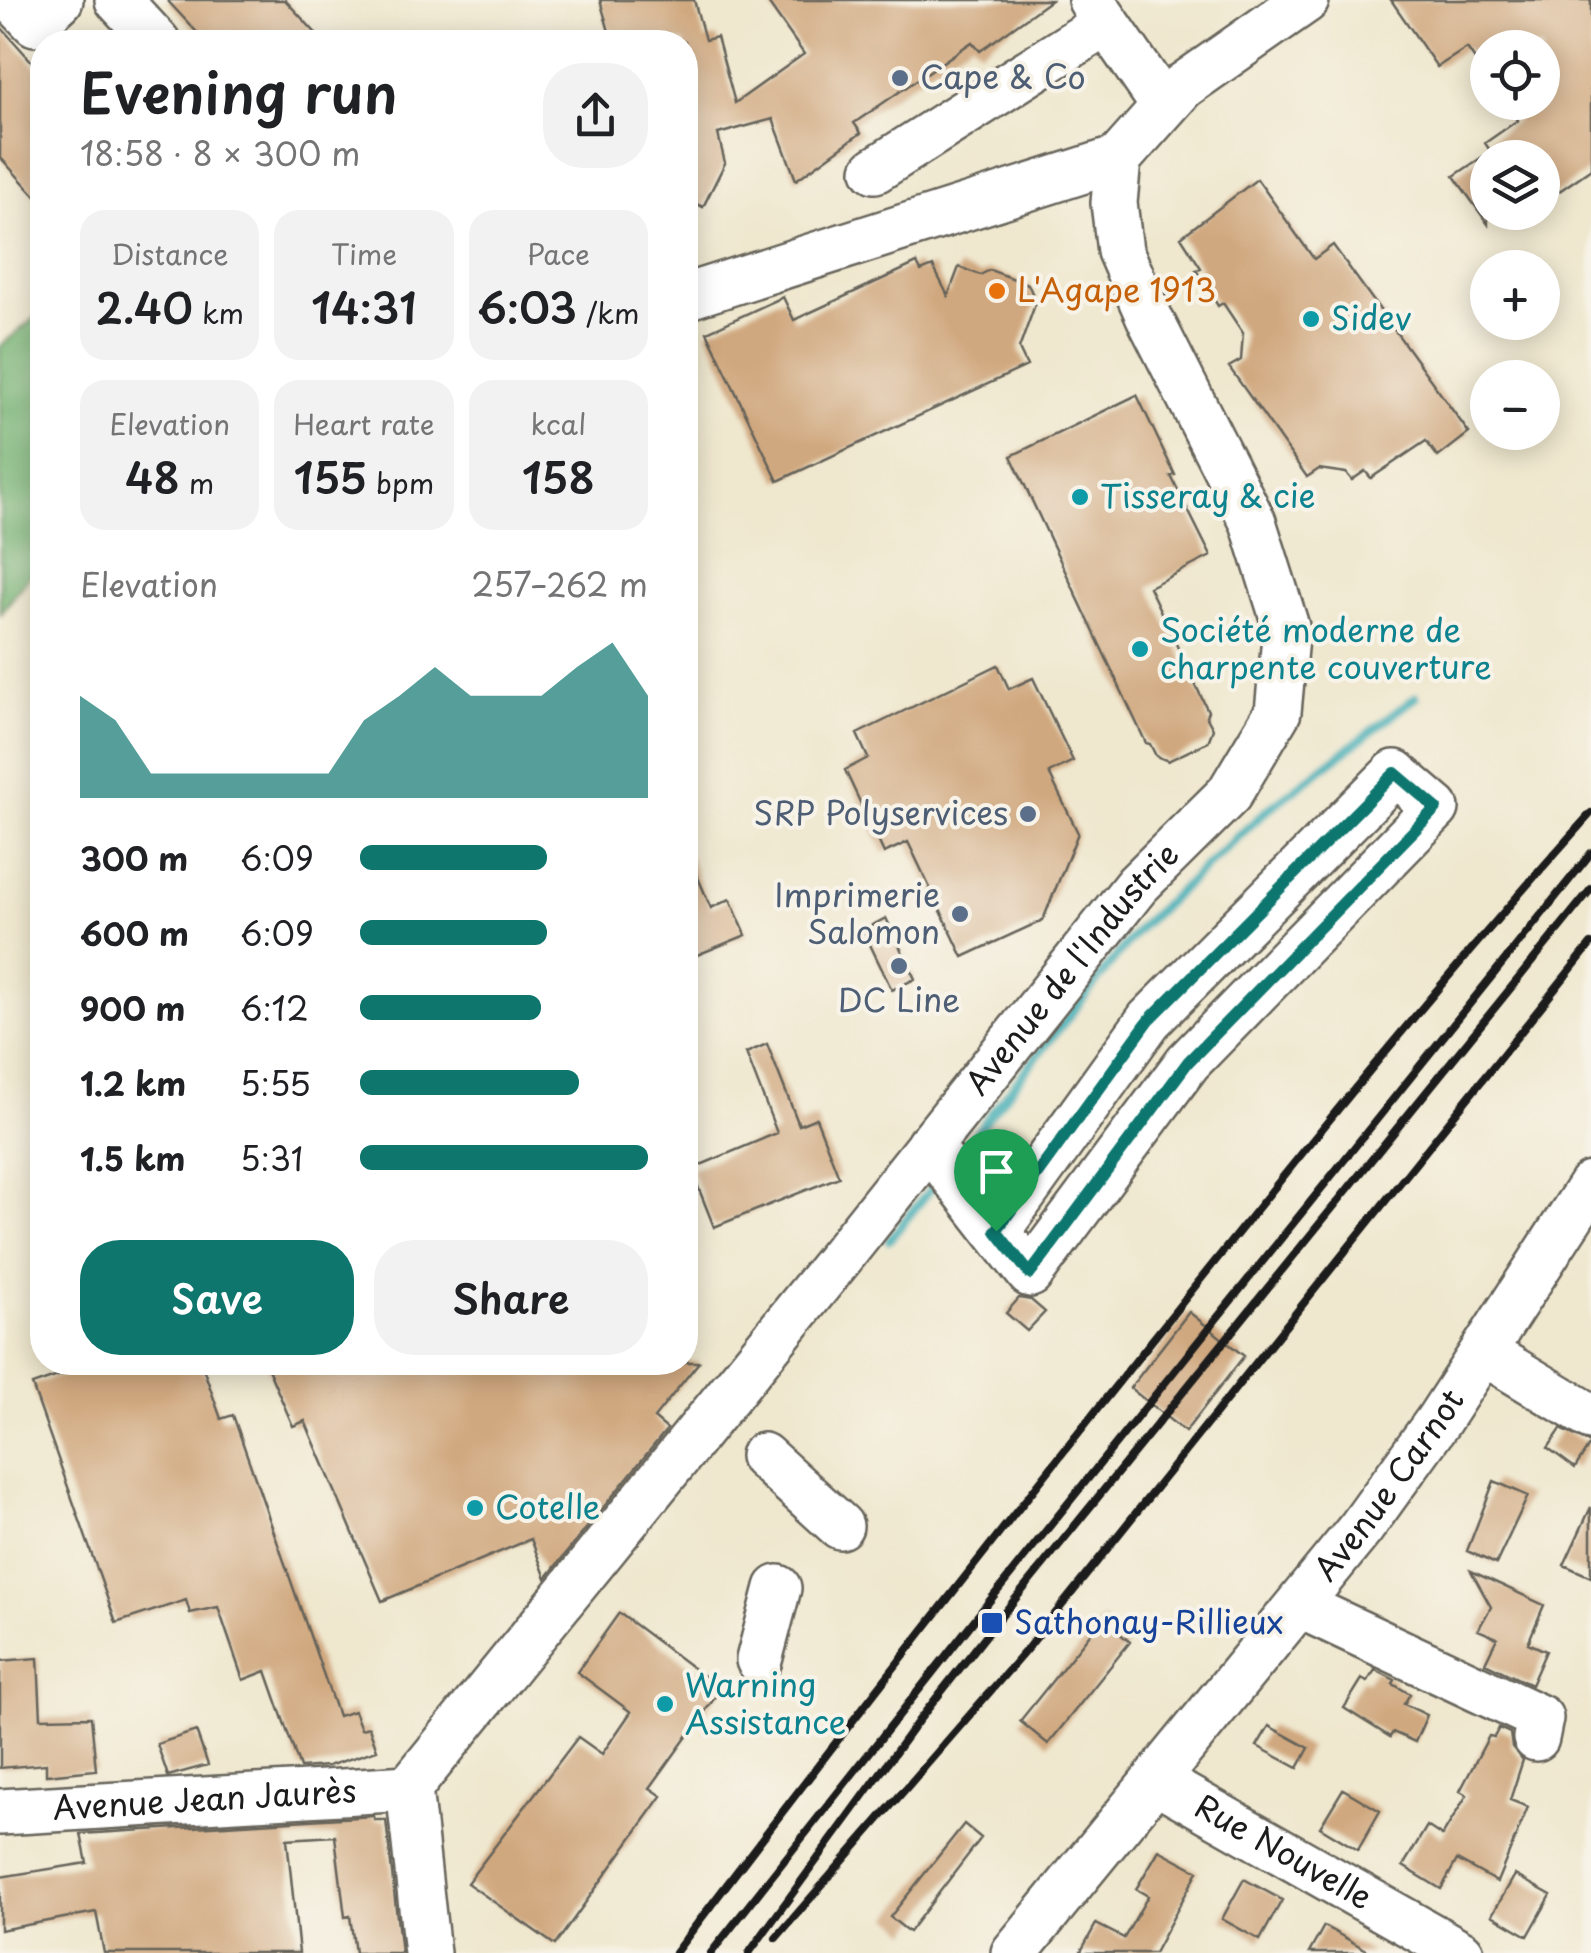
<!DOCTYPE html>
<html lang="en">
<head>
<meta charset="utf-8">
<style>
	:root { --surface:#fff; --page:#f2f2f2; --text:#202124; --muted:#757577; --accent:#0f766e }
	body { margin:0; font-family:"Playpen Sans",sans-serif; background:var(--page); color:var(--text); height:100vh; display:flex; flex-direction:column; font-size:38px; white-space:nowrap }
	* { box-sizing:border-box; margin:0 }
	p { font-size:32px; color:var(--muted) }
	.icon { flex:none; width:55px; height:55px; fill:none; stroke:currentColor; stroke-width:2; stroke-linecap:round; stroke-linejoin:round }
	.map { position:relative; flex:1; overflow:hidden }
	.sheet { position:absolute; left:30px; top:30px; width:668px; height:1345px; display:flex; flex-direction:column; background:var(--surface); border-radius:40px; box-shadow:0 5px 25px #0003 }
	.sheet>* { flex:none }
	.controls { position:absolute; left:1470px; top:30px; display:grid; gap:20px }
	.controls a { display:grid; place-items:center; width:90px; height:90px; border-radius:50%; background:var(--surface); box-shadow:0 5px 25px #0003; font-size:50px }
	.pin { position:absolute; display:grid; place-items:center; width:85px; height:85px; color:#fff; margin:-102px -42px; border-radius:50% 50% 50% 0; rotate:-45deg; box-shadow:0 0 10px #0007 }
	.pin .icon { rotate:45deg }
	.round { display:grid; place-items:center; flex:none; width:105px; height:105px; border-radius:40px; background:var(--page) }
	.summary { display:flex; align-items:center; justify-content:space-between; height:170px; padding:0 50px }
	h1 { font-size:55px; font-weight:600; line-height:75px }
	.figures { display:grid; grid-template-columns:repeat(3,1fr); gap:15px; height:170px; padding:10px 50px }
	.figures div { display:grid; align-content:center; border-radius:25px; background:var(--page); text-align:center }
	.figures b { font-size:42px; font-weight:600 }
	.figures small { font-size:28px; font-weight:400 }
	.figures p { font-size:28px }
	.chart { height:280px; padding:20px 50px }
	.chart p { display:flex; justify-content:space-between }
	.chart svg { width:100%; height:180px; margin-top:10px; fill:var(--accent); opacity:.7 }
	.primary-button { display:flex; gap:20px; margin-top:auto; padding:20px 50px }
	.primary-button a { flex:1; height:115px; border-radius:40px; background:var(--accent); color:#fff; font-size:40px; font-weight:600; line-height:115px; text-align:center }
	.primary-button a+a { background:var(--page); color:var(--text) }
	ul { padding:0 50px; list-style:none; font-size:32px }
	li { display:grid; grid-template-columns:160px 120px 1fr; align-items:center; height:75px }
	li i { height:25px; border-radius:12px; background:var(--accent) }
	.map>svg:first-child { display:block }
	.forest { fill:#77b474; stroke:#4a6848; stroke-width:2.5 }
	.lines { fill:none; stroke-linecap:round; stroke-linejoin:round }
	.stream { stroke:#3aabb4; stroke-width:9 }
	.building { fill:#d0a87f }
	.minor-casing { stroke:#66635a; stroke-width:50 }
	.minor { stroke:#fff; stroke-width:45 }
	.rail { stroke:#1c1c1c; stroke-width:8 }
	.route-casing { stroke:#fff; stroke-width:20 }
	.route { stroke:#0f766e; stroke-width:12 }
	.service-dot { fill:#5c6f8a; stroke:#f7f3e8; stroke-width:4 }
	.food-dot { fill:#e8710a; stroke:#f7f3e8; stroke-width:4 }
	.culture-dot { fill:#0f9aa8; stroke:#f7f3e8; stroke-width:4 }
	.transit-dot { fill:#1a4fb4; stroke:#f7f3e8; stroke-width:4 }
	.labels { text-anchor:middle; stroke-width:8; stroke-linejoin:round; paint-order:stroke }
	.service-label { font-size:32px; fill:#4e5e75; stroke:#f7f3e8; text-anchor:end }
	.food-label { font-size:32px; fill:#c56008; stroke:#f7f3e8; text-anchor:start }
	.culture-label { font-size:32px; fill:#0d838f; stroke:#f7f3e8; text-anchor:start }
	.street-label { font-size:32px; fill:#1c1c1c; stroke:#f7f3e8 }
	.transit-label { font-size:32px; fill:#164399; stroke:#f7f3e8; text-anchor:start }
</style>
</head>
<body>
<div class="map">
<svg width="1591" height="1953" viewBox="0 0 1591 1953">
	<rect width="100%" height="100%" fill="#f7f3e8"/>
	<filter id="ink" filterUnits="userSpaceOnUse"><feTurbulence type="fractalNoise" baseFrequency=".01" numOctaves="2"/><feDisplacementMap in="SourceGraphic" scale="20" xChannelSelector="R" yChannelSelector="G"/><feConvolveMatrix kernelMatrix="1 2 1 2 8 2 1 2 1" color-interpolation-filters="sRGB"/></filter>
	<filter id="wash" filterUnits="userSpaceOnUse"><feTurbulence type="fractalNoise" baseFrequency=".0048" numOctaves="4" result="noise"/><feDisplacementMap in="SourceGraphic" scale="40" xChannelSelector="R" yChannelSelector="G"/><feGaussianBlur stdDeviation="2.25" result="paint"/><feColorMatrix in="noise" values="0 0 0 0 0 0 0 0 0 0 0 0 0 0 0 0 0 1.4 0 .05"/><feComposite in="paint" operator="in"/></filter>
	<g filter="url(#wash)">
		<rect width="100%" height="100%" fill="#efe7ce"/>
		<path class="forest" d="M42,312V560L0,614V346Z"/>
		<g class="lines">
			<path class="stream" d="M957,1156L1140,927L1266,811L1416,697
				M889,1240L938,1180"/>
		</g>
		<g id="blocks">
			<path class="building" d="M167,0H285L324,42H206Z
				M600,0H694L705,40L717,37L735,103L804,54L766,0H1051L980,51L972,42L854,123L861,133L796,180L773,119L718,134L725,163L703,207L685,198V42H612Z
				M1391,0H1591V169L1542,203V158H1495L1485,143L1518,120L1505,102H1542V48H1488V78L1467,48L1437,67Z
				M0,26L42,73V203L0,157Z
				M1488,153V224L1454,176Z
				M1257,179L1314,259L1333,245L1469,433L1438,457L1426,441L1371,478L1365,471L1352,480L1346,473L1319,469L1307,477L1229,367L1241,360L1243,333L1223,303L1218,306L1196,270L1201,268L1181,237Z
				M917,263L921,271L933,266L948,296L959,267L980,275L990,270L1028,284L1036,302L1019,349L1027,366L778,481L707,332L783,297L794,320Z
				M1137,395L1175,475L1171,476L1211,556L1149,587L1208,711L1206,716L1213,729L1208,742L1168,761L1156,756L1150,744L1146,743L1011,456Z
				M998,665L1009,689L1033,678L1073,761L1049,773L1078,833L1043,920L963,957L908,842L884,853L845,770L868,758L857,734Z
				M685,847L711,908L730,899L746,935L685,960Z
				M886,918L915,979L892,990L863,930Z
				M767,1044L799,1125L816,1118L839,1177L714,1227L691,1169L777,1133L746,1053Z
				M1019,1298L1031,1300L1045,1312L1027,1331L1006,1313Z
				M1189,1312L1244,1356L1185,1432L1130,1388Z
				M98,1362H201L221,1419L233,1415L338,1716L354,1711L361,1729L369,1727L377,1750L328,1766L300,1768L266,1671L243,1680L218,1607L190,1613L186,1600L116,1623L32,1385Z
				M265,1362H699L654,1418L667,1429L546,1578L531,1539L382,1601L305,1421L293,1426Z
				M1561,1429L1591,1443L1575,1468L1548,1448Z
				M1494,1481L1528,1496L1496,1564L1467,1551Z
				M1591,1507V1577L1564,1565Z
				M1471,1571L1544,1605L1528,1643L1546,1651L1531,1685L1485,1663L1497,1638L1478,1630L1491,1607Z
				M619,1613L721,1689L650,1788L662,1796L555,1945L467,1883L578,1737L602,1754L631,1712L577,1672Z
				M1102,1619L1130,1642L1048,1744L1020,1721Z
				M38,1658L41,1718L91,1717L96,1770L46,1775V1764L0,1768V1661Z
				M1375,1670L1395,1680L1393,1684L1410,1694L1404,1704L1427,1715L1415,1742L1393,1732L1390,1737L1344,1708L1362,1679L1367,1682Z
				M1269,1726L1309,1748L1298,1768L1257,1746Z
				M1499,1728L1510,1733L1512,1747L1523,1760L1510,1800L1528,1807L1497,1882L1457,1860L1441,1889L1403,1866L1427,1826L1442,1836L1467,1795L1460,1791L1489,1736L1494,1737Z
				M196,1731L208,1765L168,1776L157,1744Z
				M1343,1789L1380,1811L1358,1850L1320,1827Z
				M374,1816L375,1820H386L401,1953H355L350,1916L345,1917L335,1836L287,1839L299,1953H104L96,1912L0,1930V1877L87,1863L81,1834Z
				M964,1824L981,1838L909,1932L890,1917Z
				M1159,1850L1198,1871L1154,1953H1080L1096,1924L1124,1938L1148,1896L1136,1889Z
				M1515,1875L1551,1895L1528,1936L1492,1915Z
				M1244,1879L1282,1900L1260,1940L1222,1919Z
				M1324,1926L1372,1953H1309Z"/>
		</g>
	</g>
	<g filter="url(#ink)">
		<use href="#blocks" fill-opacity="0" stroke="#66635a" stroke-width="2.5"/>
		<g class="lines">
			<g class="minor-casing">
				<g id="minor">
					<path d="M13,0L35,23L60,0"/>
					<path d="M118,0L157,42"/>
					<path d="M1091,0L1164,106"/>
					<path d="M875,170L1106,23"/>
					<path d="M685,297L1118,159L1183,86L1306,0"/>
					<path d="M929,1145L1030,1274L1188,1062L1436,808L1395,773L1149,1020L997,1231"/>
					<path d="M1483,1352L1591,1417"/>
					<path d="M763,1456L840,1526"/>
					<path d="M1299,1605L1540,1718L1536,1738"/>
					<path d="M759,1660L778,1588"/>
					<path id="s1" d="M1157,1781L1461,1953"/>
					<path id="s2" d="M0,1812L409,1788"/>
					<path id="s3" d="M427,1953L409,1788L843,1254L1137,885L1229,794L1278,712L1286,627L1253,522L1150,319L1120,251L1114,203L1118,159"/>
					<path id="s4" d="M1014,1953L1361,1528L1438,1421L1591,1185"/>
				</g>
			</g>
			<use href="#minor" class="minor"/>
			<path class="rail" d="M776,1938L1027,1649L1591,944
				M675,1953C829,1749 986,1549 1145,1349C1290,1167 1435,986 1591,813
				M711,1953L975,1619L1591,853
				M749,1953L919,1720L991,1629L1591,889"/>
		</g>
	</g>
	<g class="lines" filter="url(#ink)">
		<g class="route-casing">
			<path id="route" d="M1395,773L1436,808L1188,1062L1030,1274L996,1231L1149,1020Z"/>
		</g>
		<use href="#route" class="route"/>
	</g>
	<g class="service-dot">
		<circle cx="900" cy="78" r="10"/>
		<circle cx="1028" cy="814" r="10"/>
		<circle cx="960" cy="914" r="10"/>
		<circle cx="899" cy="966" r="10"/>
	</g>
	<circle class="food-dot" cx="997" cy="291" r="10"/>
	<g class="culture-dot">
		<circle cx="1311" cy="319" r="10"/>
		<circle cx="1080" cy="497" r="10"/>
		<circle cx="1140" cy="649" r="10"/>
		<circle cx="475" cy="1508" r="10"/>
		<circle cx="665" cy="1704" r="10"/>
	</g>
	<rect class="transit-dot" x="980" y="1611" width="24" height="24" rx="5"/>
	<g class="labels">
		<g class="service-label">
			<text x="920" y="89" text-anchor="start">Cape &amp; Co</text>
			<text x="1008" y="825">SRP Polyservices</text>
			<text x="940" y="907">Imprimerie<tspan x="940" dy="37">Salomon</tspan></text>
			<text x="899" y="1012" text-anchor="middle">DC Line</text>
		</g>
		<g class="food-label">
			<text x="1017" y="302">L'Agape 1913</text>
		</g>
		<g class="culture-label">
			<text x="1331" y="330">Sidev</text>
			<text x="1100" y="508">Tisseray &amp; cie</text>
			<text x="1160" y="642">Société moderne de<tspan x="1160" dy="37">charpente couverture</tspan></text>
			<text x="495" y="1519">Cotelle</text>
			<text x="685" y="1697">Warning<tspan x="685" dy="37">Assistance</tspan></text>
		</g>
		<g class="street-label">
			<text dy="11" stroke="none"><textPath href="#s3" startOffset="1220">Avenue de l'Industrie</textPath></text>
			<text dy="11" stroke="none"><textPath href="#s4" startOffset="600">Avenue Carnot</textPath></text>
			<text dy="11" stroke="none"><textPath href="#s2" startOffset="205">Avenue Jean Jaurès</textPath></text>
			<text dy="11" stroke="none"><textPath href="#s1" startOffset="145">Rue Nouvelle</textPath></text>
		</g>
		<g class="transit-label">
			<text x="1014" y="1634">Sathonay-Rillieux</text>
		</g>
	</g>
</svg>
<div class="controls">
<a><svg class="icon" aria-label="locate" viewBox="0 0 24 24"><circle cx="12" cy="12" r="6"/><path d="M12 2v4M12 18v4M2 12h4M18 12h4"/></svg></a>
<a><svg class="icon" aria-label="layers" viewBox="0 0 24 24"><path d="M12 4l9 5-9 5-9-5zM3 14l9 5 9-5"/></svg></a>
<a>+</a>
<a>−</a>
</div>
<div class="pin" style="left:996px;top:1231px;background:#1e9e55"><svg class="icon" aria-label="arrive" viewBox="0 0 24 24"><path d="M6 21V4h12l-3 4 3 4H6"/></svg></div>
<section class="sheet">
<div class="summary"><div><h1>Evening run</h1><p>18:58 · 8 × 300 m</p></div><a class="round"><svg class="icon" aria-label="share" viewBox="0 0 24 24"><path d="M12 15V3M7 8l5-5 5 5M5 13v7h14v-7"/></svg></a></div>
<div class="figures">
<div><p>Distance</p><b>2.40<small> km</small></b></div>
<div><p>Time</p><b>14:31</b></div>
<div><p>Pace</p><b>6:03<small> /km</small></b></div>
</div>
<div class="figures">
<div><p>Elevation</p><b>48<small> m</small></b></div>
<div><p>Heart rate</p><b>155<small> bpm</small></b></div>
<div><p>kcal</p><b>158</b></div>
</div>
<div class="chart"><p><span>Elevation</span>257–262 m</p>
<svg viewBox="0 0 160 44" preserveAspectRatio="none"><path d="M0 44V19L10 25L20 38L30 38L40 38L50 38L60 38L70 38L80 25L90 19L100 12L110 19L120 19L130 19L140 12L150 6L160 19V44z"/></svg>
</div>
<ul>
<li><b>300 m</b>6:09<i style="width:65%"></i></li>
<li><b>600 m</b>6:09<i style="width:65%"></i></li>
<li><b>900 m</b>6:12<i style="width:63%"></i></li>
<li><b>1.2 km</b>5:55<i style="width:76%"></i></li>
<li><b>1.5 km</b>5:31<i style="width:100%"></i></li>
</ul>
<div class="primary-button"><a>Save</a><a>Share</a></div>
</section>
</div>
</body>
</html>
